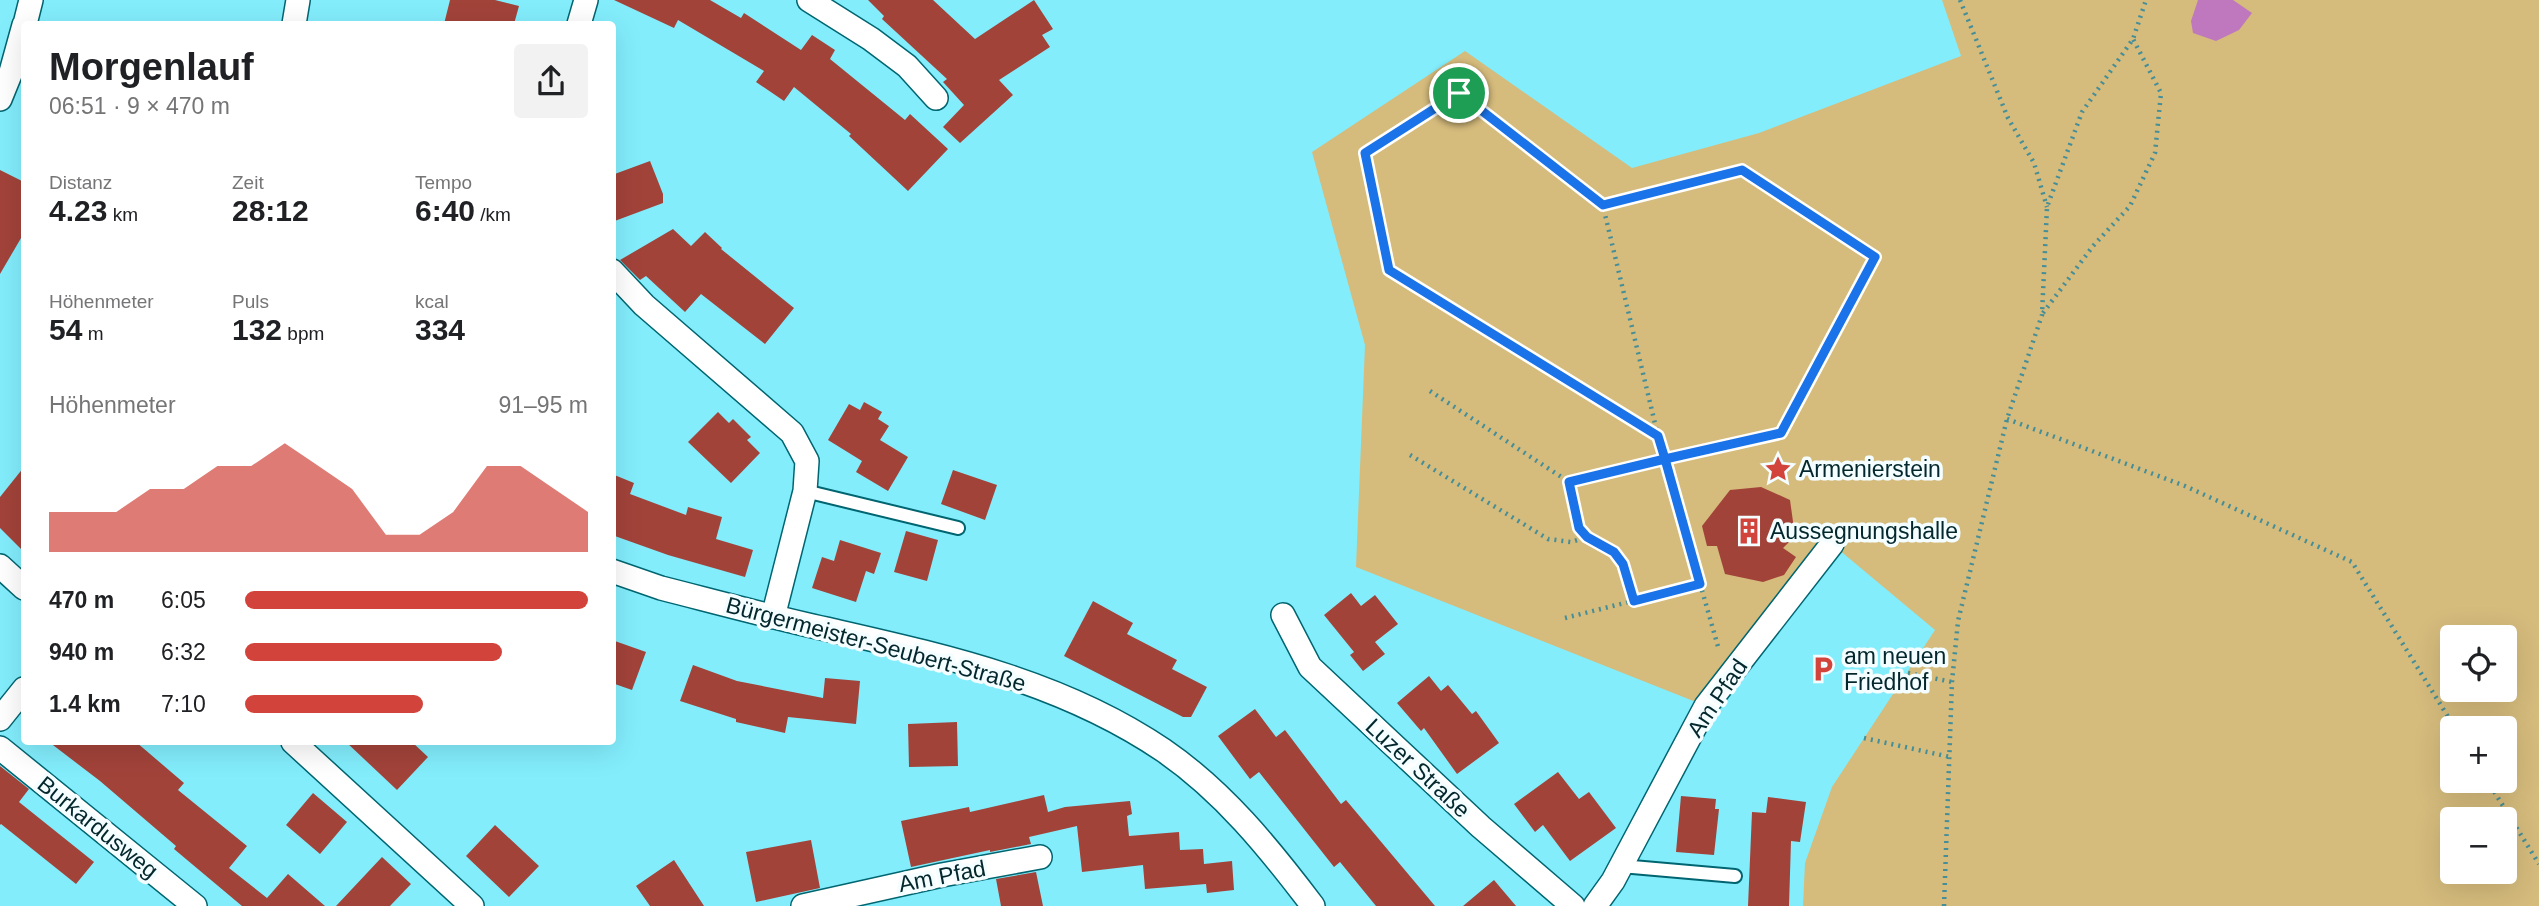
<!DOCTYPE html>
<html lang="de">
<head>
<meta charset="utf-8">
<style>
	:root { --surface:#fff; --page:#f2f2f2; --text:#202124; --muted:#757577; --accent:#d2443b }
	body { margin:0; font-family:Arial,sans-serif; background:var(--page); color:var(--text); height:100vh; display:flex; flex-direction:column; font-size:26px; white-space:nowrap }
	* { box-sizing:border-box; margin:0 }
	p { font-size:23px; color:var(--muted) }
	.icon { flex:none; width:38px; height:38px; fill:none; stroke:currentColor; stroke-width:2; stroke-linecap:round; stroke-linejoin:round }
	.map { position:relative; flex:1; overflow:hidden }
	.drawer { position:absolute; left:21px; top:21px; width:595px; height:724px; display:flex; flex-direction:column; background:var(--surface); border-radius:7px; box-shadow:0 7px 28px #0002 }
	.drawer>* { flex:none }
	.buttons { position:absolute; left:2440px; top:625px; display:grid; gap:14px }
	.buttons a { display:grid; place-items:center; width:77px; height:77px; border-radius:7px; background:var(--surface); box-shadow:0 7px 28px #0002; font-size:35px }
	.pin { position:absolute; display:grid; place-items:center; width:60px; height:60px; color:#fff; margin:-30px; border:4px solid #fff; border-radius:50%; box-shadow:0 2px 7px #0007 }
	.round { display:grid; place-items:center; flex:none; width:74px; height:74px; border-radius:7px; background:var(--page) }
	.head { display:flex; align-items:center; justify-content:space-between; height:119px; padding:0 28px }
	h1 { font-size:38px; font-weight:700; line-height:52px }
	.metrics { display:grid; grid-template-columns:repeat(3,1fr); gap:10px; height:119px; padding:7px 28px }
	.metrics div { display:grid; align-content:center }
	.metrics b { font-size:30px; font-weight:700 }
	.metrics small { font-size:19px; font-weight:400 }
	.metrics p { font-size:19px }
	.chart { height:196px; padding:14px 28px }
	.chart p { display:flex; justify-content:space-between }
	.chart svg { width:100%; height:126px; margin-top:7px; fill:var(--accent); opacity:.7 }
	ul { padding:0 28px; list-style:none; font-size:23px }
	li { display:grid; grid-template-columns:112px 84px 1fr; align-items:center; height:52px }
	li i { height:18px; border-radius:9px; background:var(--accent) }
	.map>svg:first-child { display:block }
	.green { fill:#d5bb7c; fill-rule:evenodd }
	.water { fill:#bf78be }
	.building { fill:#a2433a }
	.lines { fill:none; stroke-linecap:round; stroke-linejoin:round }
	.service-casing { stroke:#006570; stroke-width:16 }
	.minor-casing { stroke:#006570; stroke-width:26 }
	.path { stroke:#458e98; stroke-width:4.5; stroke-dasharray:2 5; stroke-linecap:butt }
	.service { stroke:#fff; stroke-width:12 }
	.minor { stroke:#fff; stroke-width:23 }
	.route-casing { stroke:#fff; stroke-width:14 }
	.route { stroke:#1a73e8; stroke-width:9 }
	.labels { text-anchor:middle; stroke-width:7; stroke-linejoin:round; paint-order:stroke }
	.poi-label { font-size:23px; fill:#03272c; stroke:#f4fdff; text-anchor:start }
	.street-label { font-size:23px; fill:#03272c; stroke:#f4fdff }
</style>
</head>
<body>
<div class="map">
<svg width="2539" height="906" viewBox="0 0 2539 906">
	<rect width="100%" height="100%" fill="#83edfc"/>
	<path class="green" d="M1942,0H2539V906H1803L1805,863L1832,787L1935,630L1832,544L1706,706L1356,567L1365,345L1312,152L1465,51L1632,168L1759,133L1961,56ZM2452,637H2504V690H2452ZM2452,728H2504V780H2452ZM2452,819H2504V872H2452Z"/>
	<path class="water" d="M2198,0H2233L2252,13L2239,30L2216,41L2193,33L2191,21Z"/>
	<path class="building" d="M450,0H495L519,6L514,24H444Z
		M614,0H710L741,18L744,13L801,50L812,35L835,50L830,59L905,120L910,114L948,149L908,191L849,136L851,134L794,87L784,101L756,82L764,71L678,20L674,28Z
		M868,0H933L975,39L1034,0L1053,29L1042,35L1050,47L999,80L1013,95L960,143L943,127L964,105L943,82L947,79L882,19L884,16Z
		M650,161L663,194V203L612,222V175Z
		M0,170L24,182V233L0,274Z
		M673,229L691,246L705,232L722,248L721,249L794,308L765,344L701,294L685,312L646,276L640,280L620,260Z
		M864,402L882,412L878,419L889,426L880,440L908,457L888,491L856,472L862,461L828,440L849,404L860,410Z
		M718,412L729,423L733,419L751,437L747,440L760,453L731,483L688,442Z
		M24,467V552L0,528V497Z
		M953,470L997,485L985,520L941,504Z
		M612,474L634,483L630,494L686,515L688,507L722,517L716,539L753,550L745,577L668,555L612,535Z
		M1761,487L1790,500L1795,536L1783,548L1796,557L1784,575L1763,582L1725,574L1717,546H1707L1702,526L1730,490Z
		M906,531L938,540L927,581L894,572Z
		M840,540L881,553L874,574L866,571L856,602L812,588L822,557L834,561Z
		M1351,593L1361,606L1375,595L1398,624L1375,642L1385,654L1363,671L1350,655L1354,652L1324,615Z
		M1093,601L1133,623L1127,634L1177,660L1172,669L1207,687L1191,717H1183L1064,656Z
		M612,640L646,652L632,690L612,683Z
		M693,665L737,681L823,698L825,678L860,681L856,724L788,717L785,733L736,722V719L680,701Z
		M1429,676L1441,691L1448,685L1472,714L1476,711L1499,743L1457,774L1424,728L1421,731L1397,703Z
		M1255,709L1276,737L1285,730L1341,804L1346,800L1435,906H1376L1340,862L1334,867L1259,772L1250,779L1218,736Z
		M957,722L958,766L909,767L908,724Z
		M49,742H136L184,783L178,790L247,846L229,868L267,898L288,874L325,906H242L174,849L176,846L100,781Z
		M346,742H412L428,757L397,790Z
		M0,766L29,789L19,802L94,862L76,884L1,824L0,825Z
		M1558,772L1579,799L1589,792L1616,828L1570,861L1543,825L1535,832L1514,804Z
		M313,793L347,822L320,854L286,825Z
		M1044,795L1048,812L1065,807L1130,801L1132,814L1127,816L1129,836L1179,832L1180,850L1203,849L1204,864L1232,861L1234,890L1207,893L1206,884L1145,889L1143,865L1082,872L1077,826L1029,837L1031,844L990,852V850L911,867L901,821L969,807L970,812Z
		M1681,796L1716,799L1715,809H1719L1714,855L1676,852Z
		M1768,797L1806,802L1800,842L1791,841L1789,906H1748L1752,812L1766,813Z
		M495,825L539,866L509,897L466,856Z
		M811,840L820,888L756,902L746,852Z
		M382,857L411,884L390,906H336Z
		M674,860L704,906H650L636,886Z
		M1036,872L1043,906H1001L996,879Z
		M1494,880L1516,906H1463Z"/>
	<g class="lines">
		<g class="service-casing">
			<path id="service" d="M805,491L958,528
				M1621,866L1735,876"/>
		</g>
		<g class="minor-casing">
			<path id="minor" d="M809,0L871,39L907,66L936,98
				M25,24L31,0
				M294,24L298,0
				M579,24L586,0
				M0,99L11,72L24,25
				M612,271L644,305L792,433L807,461L805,491L773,617
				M0,566L24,588
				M612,571L661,588C716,602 771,617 826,629C944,656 1061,681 1163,750C1223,791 1269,848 1313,906
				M1283,615L1310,667L1481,827L1573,906
				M0,719L24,689
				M293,742L472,906
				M0,748L195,906
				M803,906L942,875L1040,857
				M1595,906L1613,881L1706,706L1832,544"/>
		</g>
		<path class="path" d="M1960,0L2008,118L2034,163L2047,207
			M2043,313L2093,246L2130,206L2155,153L2161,93L2133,39
			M1430,391L1569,482L1781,433L1875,257L1742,170L1603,206
			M2007,419L2185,486L2352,562L2455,728
			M1658,436L1603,206L1459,93L1365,153L1389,270L1658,436L1719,650
			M1410,455L1548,539L1571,542L1587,537
			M1569,482L1579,528L1587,537L1614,552L1623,564L1634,601
			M1565,618L1700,584
			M1908,673L1952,682
			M1864,738L1950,757
			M2487,780L2539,864
			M1944,906L1952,682L1958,621L2007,419L2042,315L2047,207L2082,112L2133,39L2146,0"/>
		<use href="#service" class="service"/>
		<use href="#minor" class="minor"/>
	</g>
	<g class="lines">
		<g class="route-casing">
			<path id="route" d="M1459,93L1365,153L1389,270L1658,436L1665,459L1569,482L1579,528L1587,537L1614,552L1623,564L1634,601L1700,584L1665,459L1781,433L1875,257L1742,170L1603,205L1459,93"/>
		</g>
		<use href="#route" class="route"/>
	</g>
	<defs>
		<g id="sight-bare" transform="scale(2.1)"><path d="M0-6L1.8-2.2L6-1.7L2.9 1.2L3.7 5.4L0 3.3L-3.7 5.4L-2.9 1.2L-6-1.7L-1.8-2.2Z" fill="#d2443b" stroke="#f4fdff" stroke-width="2.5" paint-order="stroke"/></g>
		<g id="building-bare" transform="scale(2.1)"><path d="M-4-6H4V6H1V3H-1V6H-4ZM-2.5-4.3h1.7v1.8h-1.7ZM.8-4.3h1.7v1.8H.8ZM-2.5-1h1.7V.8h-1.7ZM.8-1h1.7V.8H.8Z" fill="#d2443b" stroke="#f4fdff" stroke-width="2.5" paint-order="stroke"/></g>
		<g id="parking-bare" transform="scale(2.1)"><path d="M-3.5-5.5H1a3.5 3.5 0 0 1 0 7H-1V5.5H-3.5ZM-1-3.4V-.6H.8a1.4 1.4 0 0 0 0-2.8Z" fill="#d2443b" stroke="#f4fdff" stroke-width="2.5" paint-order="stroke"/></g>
	</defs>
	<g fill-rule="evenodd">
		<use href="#sight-bare" x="1778" y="469"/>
		<use href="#building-bare" x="1749" y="531"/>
		<use href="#parking-bare" x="1823" y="669"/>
	</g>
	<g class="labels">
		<g class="poi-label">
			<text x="1799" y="477">Armenierstein</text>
			<text x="1770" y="539">Aussegnungshalle</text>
			<text x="1844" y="664">am neuen<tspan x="1844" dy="26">Friedhof</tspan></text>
		</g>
		<g class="street-label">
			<text transform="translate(876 644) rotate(15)" y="8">Bürgermeister-Seubert-Straße</text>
			<text transform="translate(1717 698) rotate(-56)" y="8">Am Pfad</text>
			<text transform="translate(1418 768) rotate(43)" y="8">Luzer Straße</text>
			<text transform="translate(98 827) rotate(39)" y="8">Burkardusweg</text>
			<text transform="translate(942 876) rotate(-11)" y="8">Am Pfad</text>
		</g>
	</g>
</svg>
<div class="buttons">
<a><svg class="icon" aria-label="locate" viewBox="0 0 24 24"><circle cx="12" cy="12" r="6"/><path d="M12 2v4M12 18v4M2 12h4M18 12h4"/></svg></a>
<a>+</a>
<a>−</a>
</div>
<div class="pin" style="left:1459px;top:93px;background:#1e9e55"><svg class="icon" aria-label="arrive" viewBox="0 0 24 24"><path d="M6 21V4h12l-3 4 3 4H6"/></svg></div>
<section class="drawer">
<div class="head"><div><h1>Morgenlauf</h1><p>06:51 · 9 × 470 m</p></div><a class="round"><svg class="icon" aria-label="share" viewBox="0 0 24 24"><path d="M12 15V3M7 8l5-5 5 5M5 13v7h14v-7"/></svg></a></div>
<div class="metrics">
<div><p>Distanz</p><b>4.23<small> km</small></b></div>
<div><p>Zeit</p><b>28:12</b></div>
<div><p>Tempo</p><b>6:40<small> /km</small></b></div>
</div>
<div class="metrics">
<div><p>Höhenmeter</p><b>54<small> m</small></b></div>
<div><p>Puls</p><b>132<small> bpm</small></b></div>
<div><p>kcal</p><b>334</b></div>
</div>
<div class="chart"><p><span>Höhenmeter</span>91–95 m</p>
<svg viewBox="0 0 160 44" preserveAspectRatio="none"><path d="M0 44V30L10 30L20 30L30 22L40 22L50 14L60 14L70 6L80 14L90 22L100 38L110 38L120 30L130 14L140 14L150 22L160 30V44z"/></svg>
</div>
<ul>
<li><b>470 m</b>6:05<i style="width:100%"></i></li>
<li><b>940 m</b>6:32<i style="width:75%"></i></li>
<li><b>1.4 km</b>7:10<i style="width:52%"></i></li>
</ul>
</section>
</div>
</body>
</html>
